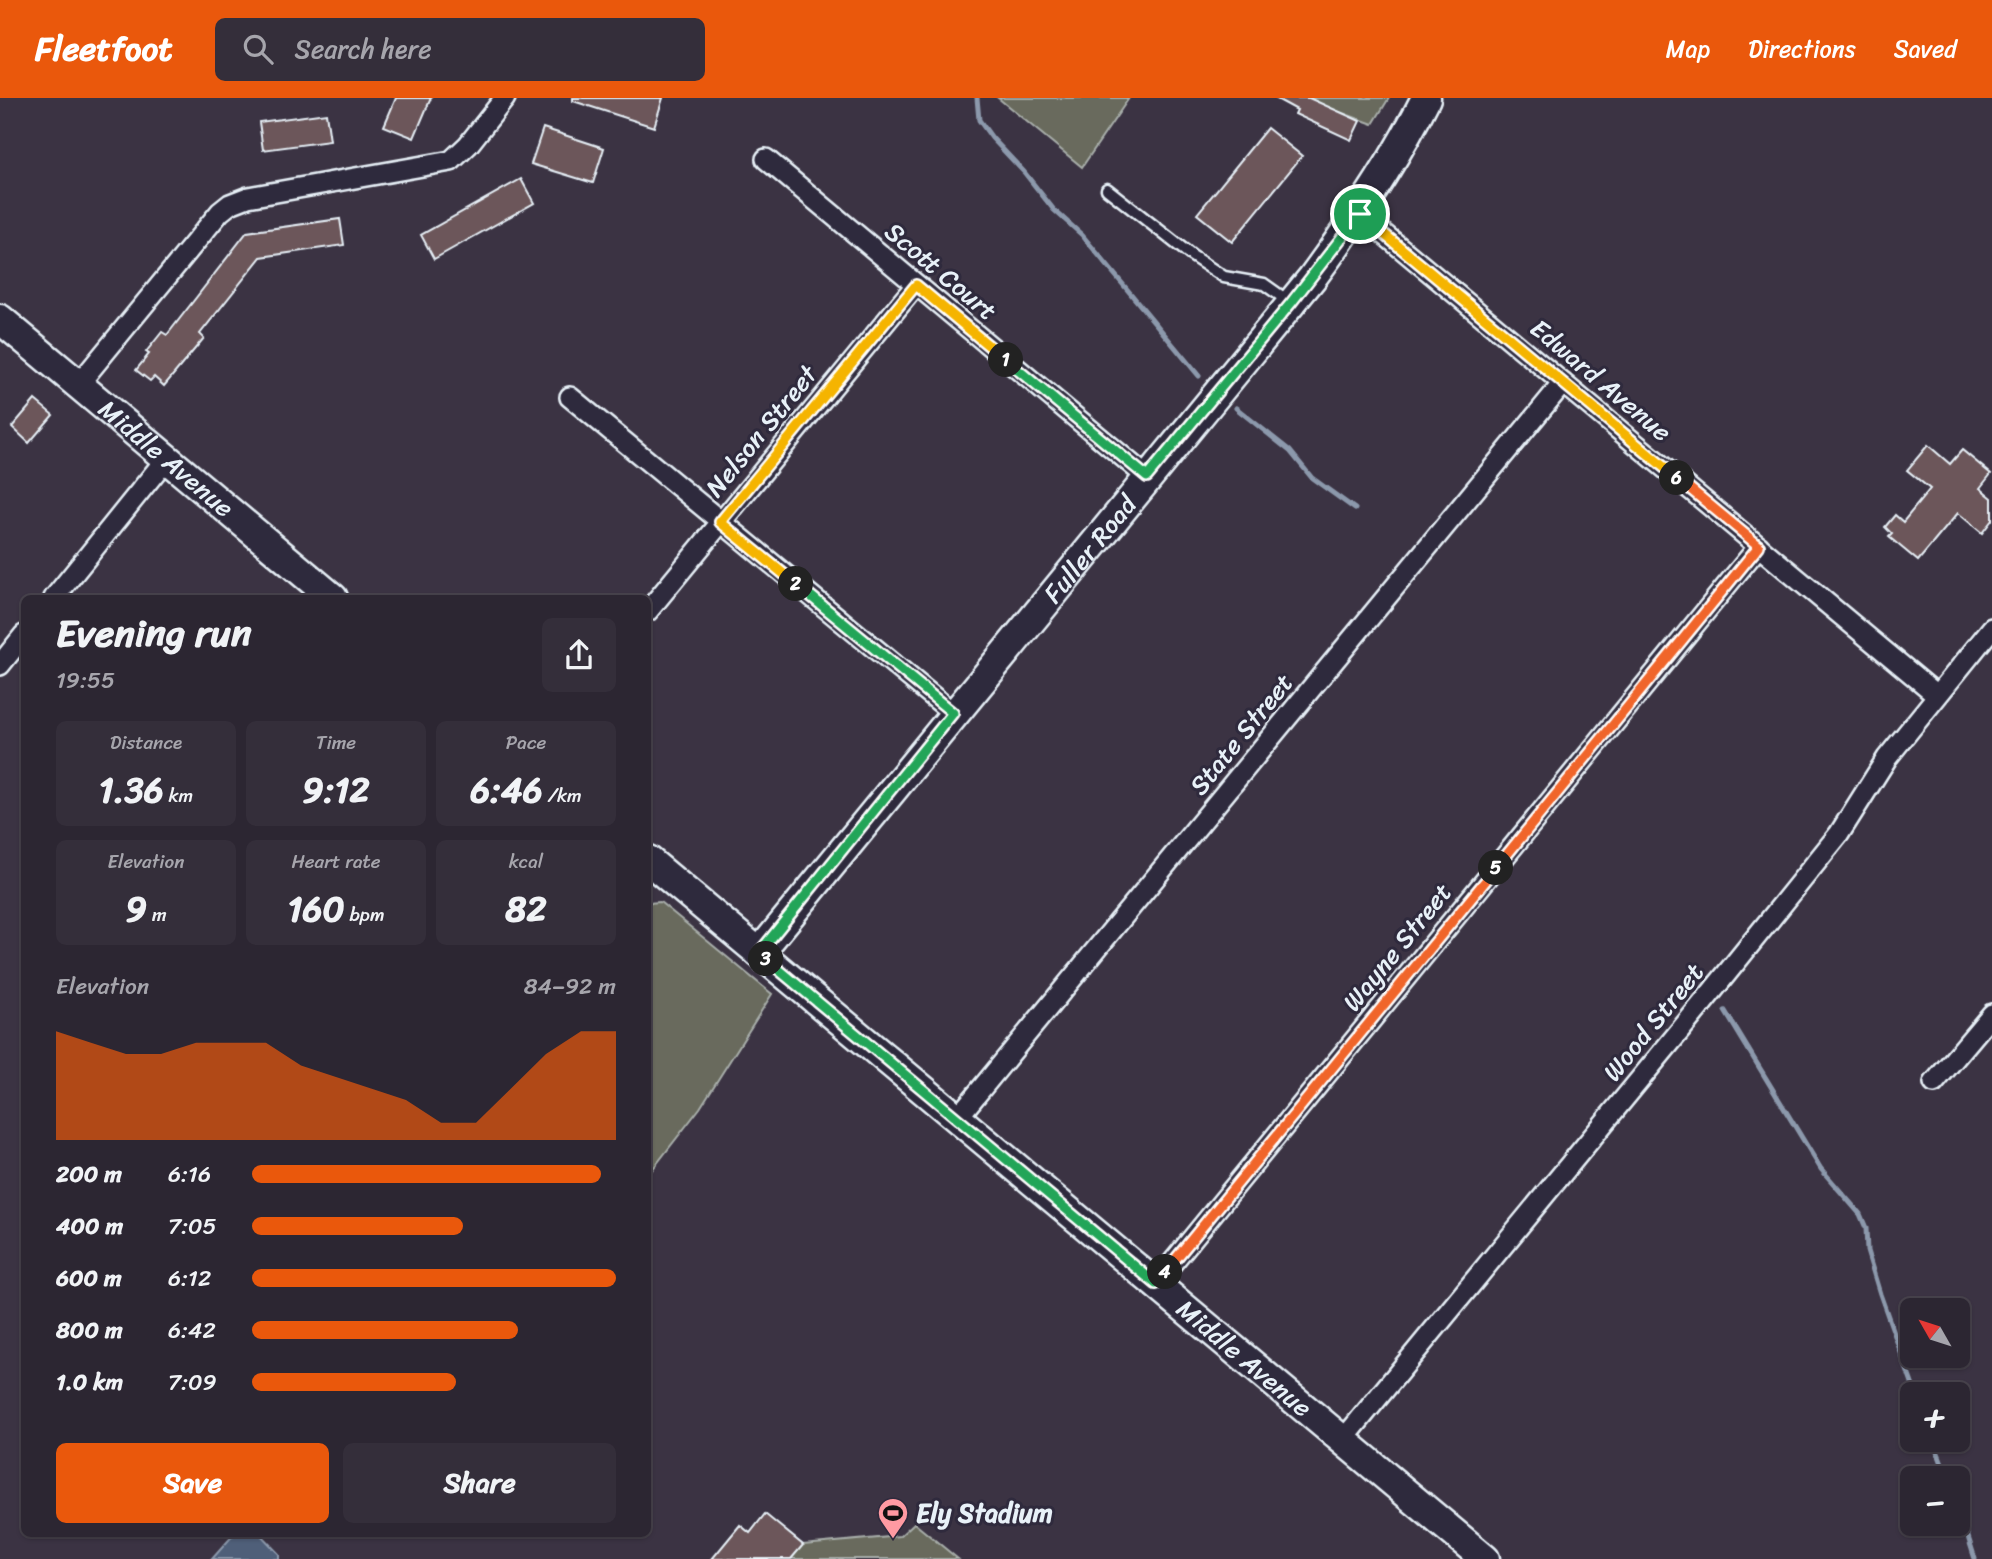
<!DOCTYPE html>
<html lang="en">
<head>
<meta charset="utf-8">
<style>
	:root { --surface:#2c2632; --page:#342e3a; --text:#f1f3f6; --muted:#a6a5ac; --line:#48434d; --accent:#ea580c }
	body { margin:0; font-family:Sriracha,sans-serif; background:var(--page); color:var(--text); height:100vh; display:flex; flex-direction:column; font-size:26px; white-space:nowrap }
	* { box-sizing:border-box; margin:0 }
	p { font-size:23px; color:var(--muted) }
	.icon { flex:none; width:38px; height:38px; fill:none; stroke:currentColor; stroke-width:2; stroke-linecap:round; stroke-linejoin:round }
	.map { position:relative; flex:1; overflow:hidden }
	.side { position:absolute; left:21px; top:497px; width:630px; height:942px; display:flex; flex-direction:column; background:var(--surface); border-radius:10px; box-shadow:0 2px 5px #0004,0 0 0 2px var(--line) }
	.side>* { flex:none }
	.needle { width:46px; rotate:309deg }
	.fabs { position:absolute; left:1900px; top:1200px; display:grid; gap:14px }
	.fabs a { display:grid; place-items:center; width:70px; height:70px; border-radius:10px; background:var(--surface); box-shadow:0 2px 5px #0004,0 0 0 2px var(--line); font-size:35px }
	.pin { position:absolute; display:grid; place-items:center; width:60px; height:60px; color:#fff; margin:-30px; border:4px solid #fff; border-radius:50%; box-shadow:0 2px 7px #0007 }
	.km { position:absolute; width:35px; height:35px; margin:-18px; border-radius:50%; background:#222; color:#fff; font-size:19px; line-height:35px; text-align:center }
	.round { display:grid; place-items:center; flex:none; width:74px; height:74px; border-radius:10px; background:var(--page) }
	.summary { display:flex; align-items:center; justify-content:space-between; height:119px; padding:0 35px }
	h1 { font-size:38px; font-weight:700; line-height:52px }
	.stats { display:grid; grid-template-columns:repeat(3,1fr); gap:10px; height:119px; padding:7px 35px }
	.stats div { display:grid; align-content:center; border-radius:10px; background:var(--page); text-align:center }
	.stats b { font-size:35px; font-weight:700 }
	.stats small { font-size:19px; font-weight:400 }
	.stats p { font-size:19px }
	.chart { height:196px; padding:14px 35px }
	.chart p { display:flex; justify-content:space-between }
	.chart svg { width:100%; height:126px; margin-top:7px; fill:var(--accent); opacity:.7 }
	.primary-button { display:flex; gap:14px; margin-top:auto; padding:14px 35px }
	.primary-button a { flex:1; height:80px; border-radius:10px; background:var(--accent); color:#fff; font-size:28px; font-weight:700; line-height:80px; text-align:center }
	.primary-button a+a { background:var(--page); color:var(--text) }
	ul { padding:0 35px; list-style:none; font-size:23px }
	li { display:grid; grid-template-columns:112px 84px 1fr; align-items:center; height:52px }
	li i { height:18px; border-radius:9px; background:var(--accent) }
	header { display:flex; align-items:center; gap:42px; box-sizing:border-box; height:98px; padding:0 35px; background:var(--accent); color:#fff }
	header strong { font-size:33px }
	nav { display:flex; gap:38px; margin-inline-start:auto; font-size:24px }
	.search { width:490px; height:63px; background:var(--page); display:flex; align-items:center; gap:18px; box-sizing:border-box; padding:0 24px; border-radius:10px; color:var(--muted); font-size:26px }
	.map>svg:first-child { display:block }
	.green { fill:#696b5d; stroke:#a8aeaa; stroke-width:2 }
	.water { fill:#4f5f79; stroke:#8c99ac; stroke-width:2 }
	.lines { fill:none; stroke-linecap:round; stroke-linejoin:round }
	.stream { stroke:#8c99ac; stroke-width:5 }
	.building { fill:#6c575a; stroke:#e8f1f8; stroke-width:2 }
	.lane-casing { stroke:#e8f1f8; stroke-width:15 }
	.street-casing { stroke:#e8f1f8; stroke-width:24 }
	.secondary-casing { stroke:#e8f1f8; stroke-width:33 }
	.lane { stroke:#2f2a3d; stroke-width:10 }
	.street { stroke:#2f2a3d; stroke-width:19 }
	.secondary { stroke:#2f2a3d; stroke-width:28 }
	.split-1-casing { stroke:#fff; stroke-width:14 }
	.split-2-casing { stroke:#fff; stroke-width:14 }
	.split-3-casing { stroke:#fff; stroke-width:14 }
	.split-4-casing { stroke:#fff; stroke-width:14 }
	.split-5-casing { stroke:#fff; stroke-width:14 }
	.split-6-casing { stroke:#fff; stroke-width:14 }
	.split-7-casing { stroke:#fff; stroke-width:14 }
	.split-1 { stroke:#22a559; stroke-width:9 }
	.split-2 { stroke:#f5b400; stroke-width:9 }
	.split-3 { stroke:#22a559; stroke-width:9 }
	.split-4 { stroke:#22a559; stroke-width:9 }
	.split-5 { stroke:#f0652b; stroke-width:9 }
	.split-6 { stroke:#f0652b; stroke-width:9 }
	.split-7 { stroke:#f5b400; stroke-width:9 }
	.labels { text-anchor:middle; stroke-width:6; stroke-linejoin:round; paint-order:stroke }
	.street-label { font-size:26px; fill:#e8f1f8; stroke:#2f2a3d }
	.poi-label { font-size:26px; font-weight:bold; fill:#e8f1f8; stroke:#2f2a3d; text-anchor:start }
</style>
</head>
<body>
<header>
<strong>Fleetfoot</strong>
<div class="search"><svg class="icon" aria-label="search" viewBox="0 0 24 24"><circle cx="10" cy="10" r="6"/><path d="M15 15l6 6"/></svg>Search here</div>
<nav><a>Map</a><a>Directions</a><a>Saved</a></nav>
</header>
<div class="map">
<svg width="1992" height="1461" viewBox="0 0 1992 1461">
	<rect width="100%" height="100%" fill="#3b3343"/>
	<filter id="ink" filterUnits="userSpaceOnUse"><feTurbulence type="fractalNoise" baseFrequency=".0143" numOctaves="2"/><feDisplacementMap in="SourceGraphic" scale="14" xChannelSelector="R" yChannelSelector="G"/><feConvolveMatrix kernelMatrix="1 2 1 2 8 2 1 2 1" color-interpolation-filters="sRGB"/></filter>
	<g filter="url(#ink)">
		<path class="green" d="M998,0H1129L1082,69Z
			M1301,0H1389L1373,26Z
			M660,804L772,896L700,1010L648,1077V805Z
			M914,1425L958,1461H791L803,1447L900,1438Z"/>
		<path class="water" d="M235,1435H259L279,1456V1461H212Z"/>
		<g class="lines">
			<path class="stream" d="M977,0L979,22L992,40L1024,74L1054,112L1082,137L1199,278
				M1236,310L1290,353L1312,380L1355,411
				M1725,913L1821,1071L1860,1116L1866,1130L1867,1153L1880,1196L1916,1297
				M1933,1342L1948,1381
				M1958,1407L1975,1461"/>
		</g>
		<path class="building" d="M396,0H431L414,40L384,28Z
			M573,0H663L654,29L573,3Z
			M1275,0H1309L1360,23L1351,42L1295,16L1297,12Z
			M326,15L330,43L263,52L259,24Z
			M543,30L604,50L593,85L531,66Z
			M1267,30L1302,58L1232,144L1197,116Z
			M521,81L534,105L434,161L421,137Z
			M340,121L344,147L261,159L200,236L204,240L164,288L154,279L150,283L136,272L149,256L146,254L162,234L167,237L247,134Z
			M35,302L53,317L29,345L12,329Z
			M1928,347L1950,366L1962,352L1991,376L1980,390L1992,400V422L1982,435L1958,415L1918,463L1889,439L1892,436L1885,429L1895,417L1903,424L1930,391L1907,372Z
			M765,1416L803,1447L791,1461H712L740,1427L750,1435Z"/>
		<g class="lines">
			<g class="lane-casing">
				<path id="lane" d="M1107,91L1192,158L1224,179L1264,186L1288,203"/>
			</g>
			<g class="street-casing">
				<path id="street" d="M766,61L1147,379
					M1360,116L1937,597
					M78,287L220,114L230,106L248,99L451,63L468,47L505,0
					M570,299L953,615
					M54,500L166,361
					M648,513L916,187
					M0,567L24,537
					M1934,985L1992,916
					M958,1019L1563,285
					M1155,1186L1759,448
					M1343,1342L1702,906L1839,736L1887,660L1992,530"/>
			</g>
			<g class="secondary-casing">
				<g id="secondary">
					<path id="s1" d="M0,221L333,500"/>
					<path id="s2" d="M648,762L1485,1461"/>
					<path id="s3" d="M759,855L1312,180C1355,122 1394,64 1426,0"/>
				</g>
			</g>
			<use href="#lane" class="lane"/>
			<use href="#street" class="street"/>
			<use href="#secondary" class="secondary"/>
		</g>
	</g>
	<g class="lines" filter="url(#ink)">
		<g class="split-1-casing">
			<path id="split-1" d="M1006,262L1147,379L1291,205L1360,116"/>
		</g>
		<g class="split-2-casing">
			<path id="split-2" d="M796,486L720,424L916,187L1006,262"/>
		</g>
		<g class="split-3-casing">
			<path id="split-3" d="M766,861L759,855L953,615L796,486"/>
		</g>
		<g class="split-4-casing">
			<path id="split-4" d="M766,861L1156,1186L1165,1174"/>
		</g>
		<g class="split-5-casing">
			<path id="split-5" d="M1165,1174L1496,770"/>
		</g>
		<g class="split-6-casing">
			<path id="split-6" d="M1496,770L1759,448L1677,380"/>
		</g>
		<g class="split-7-casing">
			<path id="split-7" d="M1360,116L1677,380"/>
		</g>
		<use href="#split-1" class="split-1"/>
		<use href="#split-2" class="split-2"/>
		<use href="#split-3" class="split-3"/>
		<use href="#split-4" class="split-4"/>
		<use href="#split-5" class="split-5"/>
		<use href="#split-6" class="split-6"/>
		<use href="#split-7" class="split-7"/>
	</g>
	<defs>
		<g id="stadium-pin" transform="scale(1.575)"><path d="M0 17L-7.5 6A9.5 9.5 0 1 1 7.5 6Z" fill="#ff9aa2" stroke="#2f2a3d"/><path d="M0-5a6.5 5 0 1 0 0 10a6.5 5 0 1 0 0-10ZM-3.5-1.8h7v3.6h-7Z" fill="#111"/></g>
	</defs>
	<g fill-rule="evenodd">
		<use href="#stadium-pin" x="893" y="1415"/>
	</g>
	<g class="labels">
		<g class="street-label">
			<text transform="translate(941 173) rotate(40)" y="9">Scott Court</text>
			<text transform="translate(1601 282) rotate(40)" y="9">Edward Avenue</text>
			<text transform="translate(761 333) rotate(-51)" y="9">Nelson Street</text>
			<text dy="9" stroke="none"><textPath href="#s1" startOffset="217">Middle Avenue</textPath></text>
			<text dy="9" stroke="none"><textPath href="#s3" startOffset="522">Fuller Road</textPath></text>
			<text transform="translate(1241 636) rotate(-51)" y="9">State Street</text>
			<text transform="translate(1397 849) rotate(-51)" y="9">Wayne Street</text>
			<text transform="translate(1653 924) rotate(-51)" y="9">Wood Street</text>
			<text dy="9" stroke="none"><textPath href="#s2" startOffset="777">Middle Avenue</textPath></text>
		</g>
		<g class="poi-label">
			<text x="916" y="1424">Ely Stadium</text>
		</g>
	</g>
</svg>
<div class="fabs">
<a><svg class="needle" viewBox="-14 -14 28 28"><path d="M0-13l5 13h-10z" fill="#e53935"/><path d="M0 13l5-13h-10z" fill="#a6a5ac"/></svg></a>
<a>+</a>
<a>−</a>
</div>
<div class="pin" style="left:1360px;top:116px;background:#1e9e55"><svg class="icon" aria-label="arrive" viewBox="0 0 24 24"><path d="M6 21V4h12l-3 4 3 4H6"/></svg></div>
<b class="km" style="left:1006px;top:262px">1</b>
<b class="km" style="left:796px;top:486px">2</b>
<b class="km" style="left:766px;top:861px">3</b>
<b class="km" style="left:1165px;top:1174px">4</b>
<b class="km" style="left:1496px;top:770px">5</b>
<b class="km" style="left:1677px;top:380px">6</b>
<section class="side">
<div class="summary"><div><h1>Evening run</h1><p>19:55</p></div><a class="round"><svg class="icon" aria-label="share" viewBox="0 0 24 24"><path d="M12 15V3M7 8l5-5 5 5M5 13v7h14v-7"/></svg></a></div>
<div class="stats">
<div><p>Distance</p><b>1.36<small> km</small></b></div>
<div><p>Time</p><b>9:12</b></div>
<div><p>Pace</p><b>6:46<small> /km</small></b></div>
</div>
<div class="stats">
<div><p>Elevation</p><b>9<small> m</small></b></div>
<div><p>Heart rate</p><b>160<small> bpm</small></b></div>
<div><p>kcal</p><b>82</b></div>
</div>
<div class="chart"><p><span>Elevation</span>84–92 m</p>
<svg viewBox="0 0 160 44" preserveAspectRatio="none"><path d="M0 44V6L10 10L20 14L30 14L40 10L50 10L60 10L70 18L80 22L90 26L100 30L110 38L120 38L130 26L140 14L150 6L160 6V44z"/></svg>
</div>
<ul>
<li><b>200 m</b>6:16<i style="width:96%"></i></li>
<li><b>400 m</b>7:05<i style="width:58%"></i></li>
<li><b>600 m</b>6:12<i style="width:100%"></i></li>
<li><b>800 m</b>6:42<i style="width:73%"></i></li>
<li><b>1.0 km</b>7:09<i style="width:56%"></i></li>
</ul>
<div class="primary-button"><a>Save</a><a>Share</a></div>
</section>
</div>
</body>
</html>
